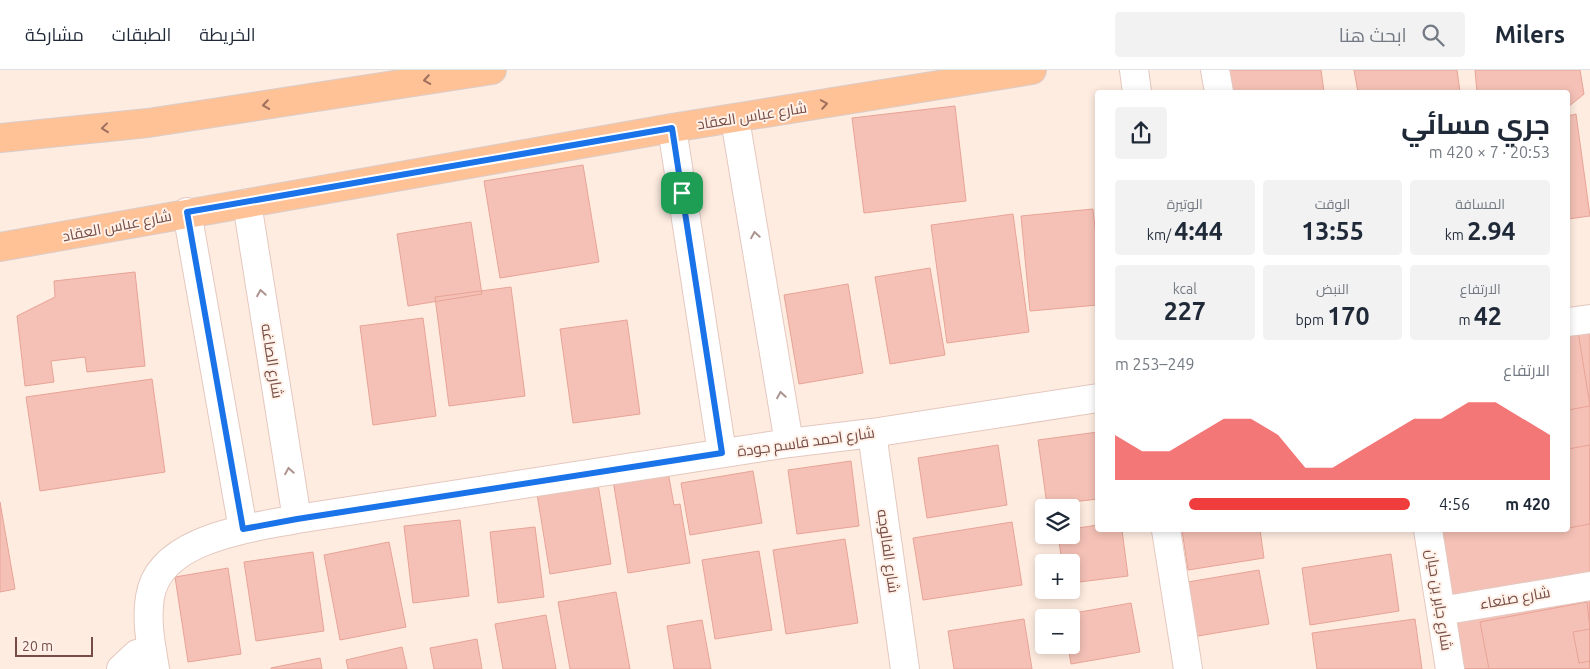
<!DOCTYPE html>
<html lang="ar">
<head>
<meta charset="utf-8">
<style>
	:root { --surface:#fff; --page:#f2f2f3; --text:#1f2937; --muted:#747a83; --line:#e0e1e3; --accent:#ef3e3d }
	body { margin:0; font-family:Ubuntu,Cairo,sans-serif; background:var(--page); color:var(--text); direction:rtl; height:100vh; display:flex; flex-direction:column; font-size:19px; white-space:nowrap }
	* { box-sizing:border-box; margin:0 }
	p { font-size:16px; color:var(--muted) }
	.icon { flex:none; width:28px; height:28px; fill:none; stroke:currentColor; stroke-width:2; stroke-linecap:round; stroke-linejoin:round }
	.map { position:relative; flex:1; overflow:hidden; direction:ltr }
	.side { position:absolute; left:1095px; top:20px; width:475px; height:442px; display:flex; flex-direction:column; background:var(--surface); border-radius:5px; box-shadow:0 2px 8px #0003; direction:rtl }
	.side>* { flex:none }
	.fabs { position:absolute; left:1035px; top:429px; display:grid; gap:10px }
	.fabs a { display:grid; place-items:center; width:45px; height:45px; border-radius:5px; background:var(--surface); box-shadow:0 2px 8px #0003; font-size:25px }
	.scale { position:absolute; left:15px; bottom:12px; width:78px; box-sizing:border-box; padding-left:5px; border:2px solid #764d46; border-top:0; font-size:14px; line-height:18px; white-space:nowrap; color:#764d46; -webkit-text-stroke:4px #fff1e8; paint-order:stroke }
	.pin { position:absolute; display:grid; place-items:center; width:42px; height:42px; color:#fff; margin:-21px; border-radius:10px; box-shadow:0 2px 8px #0006 }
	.round { display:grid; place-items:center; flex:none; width:52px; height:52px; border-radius:5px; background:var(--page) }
	.headline { display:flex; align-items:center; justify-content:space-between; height:85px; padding:0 20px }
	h1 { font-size:28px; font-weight:700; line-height:38px }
	.figures { display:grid; grid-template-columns:repeat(3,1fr); gap:8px; height:85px; padding:5px 20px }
	.figures div { display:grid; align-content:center; border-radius:5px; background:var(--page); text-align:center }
	.figures b { font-size:25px; font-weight:700 }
	.figures small { font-size:14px; font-weight:400 }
	.figures p { font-size:14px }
	.chart { height:140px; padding:10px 20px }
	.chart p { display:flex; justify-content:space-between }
	.chart svg { width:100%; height:90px; margin-top:5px; fill:var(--accent); opacity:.7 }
	ul { padding:0 20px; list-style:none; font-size:16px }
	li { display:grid; grid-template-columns:80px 60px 1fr; align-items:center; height:38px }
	li i { height:12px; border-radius:6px; background:var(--accent) }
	header { display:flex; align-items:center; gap:30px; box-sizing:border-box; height:70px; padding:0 25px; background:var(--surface); border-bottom:1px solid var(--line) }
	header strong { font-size:24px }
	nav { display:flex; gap:28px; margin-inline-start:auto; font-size:18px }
	.search { width:350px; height:45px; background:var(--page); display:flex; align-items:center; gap:12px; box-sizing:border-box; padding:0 18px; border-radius:5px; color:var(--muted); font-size:19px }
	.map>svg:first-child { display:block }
	.building { fill:#f5c1b6; stroke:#e8a396 }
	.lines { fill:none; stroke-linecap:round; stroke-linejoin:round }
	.minor-casing { stroke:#e4c8bf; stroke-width:30 }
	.major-casing { stroke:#d9cdcb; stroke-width:30 }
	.minor { stroke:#fff; stroke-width:28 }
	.major { stroke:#ffc196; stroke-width:28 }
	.oneway { stroke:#9f705e }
	.oneway2 { stroke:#ad9490 }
	.route-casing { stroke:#fff; stroke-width:10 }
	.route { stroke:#1a73e8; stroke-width:6 }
	.labels { text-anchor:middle; stroke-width:4; stroke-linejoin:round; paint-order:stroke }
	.street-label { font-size:15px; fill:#764d46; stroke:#fff1e8 }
</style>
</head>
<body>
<header>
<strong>Milers</strong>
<div class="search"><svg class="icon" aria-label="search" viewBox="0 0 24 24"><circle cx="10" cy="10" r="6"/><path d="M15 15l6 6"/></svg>ابحث هنا</div>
<nav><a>الخريطة</a><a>الطبقات</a><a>مشاركة</a></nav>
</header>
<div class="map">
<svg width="1590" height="599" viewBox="0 0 1590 599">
	<rect width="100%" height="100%" fill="#feece0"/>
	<path class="building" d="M1228,0H1321L1324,22H1231Z
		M1354,0H1457L1460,22H1358Z
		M1475,0H1580L1584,24L1568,37V22H1477Z
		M955,36L966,131L864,143L852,48Z
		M1576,44L1590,146L1568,149V46Z
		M583,95L599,192L500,208L484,111Z
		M1093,139L1098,186V235L1030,241L1021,146Z
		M1013,144L1029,262L947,273L931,155Z
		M471,152L482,224L408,236L397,164Z
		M930,198L945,285L890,294L875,207Z
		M135,202L145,296L87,302L85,287L51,291L54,312L25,316L17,246L55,227L54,211Z
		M848,214L863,303L799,314L784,225Z
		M511,217L525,326L449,336L435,227Z
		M423,248L436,346L373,355L360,256Z
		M1590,249V599H1449L1428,460H1568V253Z
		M627,250L640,344L573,353L560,259Z
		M1577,255L1590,336L1568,340V257Z
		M152,309L165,402L40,421L26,327Z
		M1098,362V429L1047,435L1038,370Z
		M998,375L1007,435L927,448L918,388Z
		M1590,375V454L1568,458V379Z
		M851,391L859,456L797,464L788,400Z
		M753,401L762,453L690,465L681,413Z
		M668,402L674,435L680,434L690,493L628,503L613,410Z
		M598,414L611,494L550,504L537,424Z
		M0,432L15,519L0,522Z
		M460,450L469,526L413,533L404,456Z
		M1012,452L1022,515L923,530L913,468Z
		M1098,455V460H1122L1128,506L1071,513V492H1062L1058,465H1071V459Z
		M535,457L544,527L498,533L490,462Z
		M1182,460H1260L1264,488L1188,500Z
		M845,469L858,553L786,564L773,480Z
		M389,472L406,557L340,570L324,485Z
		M759,481L772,560L715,569L702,490Z
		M313,482L324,561L256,571L244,492Z
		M1391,484L1399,541L1310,555L1302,498Z
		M228,498L241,584L188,592L175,507Z
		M1259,500L1269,554L1192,567L1182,513Z
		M1590,515V599H1450L1441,541Z
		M1590,515V599H1450L1441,541Z
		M616,522L630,599H570L558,532Z
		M1587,532L1590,559L1573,562L1579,593L1590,591V599H1489L1480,552Z
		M1131,533L1140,582L1071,594L1068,575H1071V548H1063V545Z
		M546,545L556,599H503L495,554Z
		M1024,549L1032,599H954L948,561Z
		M1415,549L1422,599H1317L1312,563Z
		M702,550L711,599H674L667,556Z
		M477,569L482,599H434L430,578Z
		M402,577L407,599H348L346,590Z
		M320,588L322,599H271V598Z"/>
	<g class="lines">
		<g class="minor-casing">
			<path id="minor" d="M1134,0L1137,22
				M1215,0L1219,22
				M735,49L789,373
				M672,58L722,383
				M247,133L297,449
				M187,142L243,459
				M1568,252L1590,249
				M872,363L905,599
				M1166,460L1188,599
				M1428,460L1450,599
				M1441,541L1590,516
				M121,599L137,584L152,580
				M155,599C151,575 146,551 150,527C159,468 251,458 297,449L789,373L872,363L1098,328"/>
		</g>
		<g class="major-casing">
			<path id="major" d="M0,68L148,53L492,0
				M0,177L672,58L1032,0"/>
		</g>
		<use href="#minor" class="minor"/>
		<use href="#major" class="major"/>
	</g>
	<defs><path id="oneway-chevron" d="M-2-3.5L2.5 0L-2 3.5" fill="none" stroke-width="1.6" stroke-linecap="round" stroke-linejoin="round" transform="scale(1.25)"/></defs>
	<g class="oneway">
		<use href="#oneway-chevron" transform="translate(427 10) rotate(171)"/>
		<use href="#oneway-chevron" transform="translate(824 34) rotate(-9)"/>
		<use href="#oneway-chevron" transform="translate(266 35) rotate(171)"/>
		<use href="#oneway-chevron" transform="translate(105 58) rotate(174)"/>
	</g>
	<g class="oneway2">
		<use href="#oneway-chevron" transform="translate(755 165) rotate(-99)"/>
		<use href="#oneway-chevron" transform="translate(261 223) rotate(-99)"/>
		<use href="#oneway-chevron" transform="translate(781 325) rotate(-99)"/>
		<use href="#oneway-chevron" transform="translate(289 401) rotate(-99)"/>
	</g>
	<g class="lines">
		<g class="route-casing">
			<path id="route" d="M672,58L722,383L297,449L243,459L187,142Z"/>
		</g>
		<use href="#route" class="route"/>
	</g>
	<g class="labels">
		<g class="street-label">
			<text transform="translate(752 46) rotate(-9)" y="5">شارع عباس العقاد</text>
			<text transform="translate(117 156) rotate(-11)" y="5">شارع عباس العقاد</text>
			<text transform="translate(272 291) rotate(81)" y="5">شارع الصاغه</text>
			<text transform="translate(806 372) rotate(-8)" y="5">شارع احمد قاسم جودة</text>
			<text transform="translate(888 481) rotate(82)" y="5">شارع الفالوجه</text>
			<text transform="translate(1515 528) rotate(-10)" y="5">شارع صنعاء</text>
			<text transform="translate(1439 530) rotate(81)" y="5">شارع جابر بن حيان</text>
		</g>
	</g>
</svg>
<div class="fabs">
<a><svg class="icon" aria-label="layers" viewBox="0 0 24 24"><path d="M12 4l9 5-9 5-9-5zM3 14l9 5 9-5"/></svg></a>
<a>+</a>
<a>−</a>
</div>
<div class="scale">20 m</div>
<div class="pin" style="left:682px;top:123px;background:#1e9e55"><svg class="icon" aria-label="arrive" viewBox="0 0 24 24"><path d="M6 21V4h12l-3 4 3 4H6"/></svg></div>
<section class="side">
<div class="headline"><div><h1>جري مسائي</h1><p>20:53 · 7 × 420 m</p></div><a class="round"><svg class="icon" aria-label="share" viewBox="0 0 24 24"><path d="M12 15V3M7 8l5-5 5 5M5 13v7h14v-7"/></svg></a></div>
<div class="figures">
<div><p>المسافة</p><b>2.94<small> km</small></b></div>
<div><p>الوقت</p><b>13:55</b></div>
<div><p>الوتيرة</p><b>4:44<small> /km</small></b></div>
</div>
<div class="figures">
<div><p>الارتفاع</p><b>42<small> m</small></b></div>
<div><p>النبض</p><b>170<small> bpm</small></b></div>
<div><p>kcal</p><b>227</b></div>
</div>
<div class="chart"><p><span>الارتفاع</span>249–253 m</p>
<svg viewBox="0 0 160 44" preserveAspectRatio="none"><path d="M0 44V22L10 30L20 30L30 22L40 14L50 14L60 22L70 38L80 38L90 30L100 22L110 14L120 14L130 6L140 6L150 14L160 22V44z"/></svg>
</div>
<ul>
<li><b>420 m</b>4:56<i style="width:75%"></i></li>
</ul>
</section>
</div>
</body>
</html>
